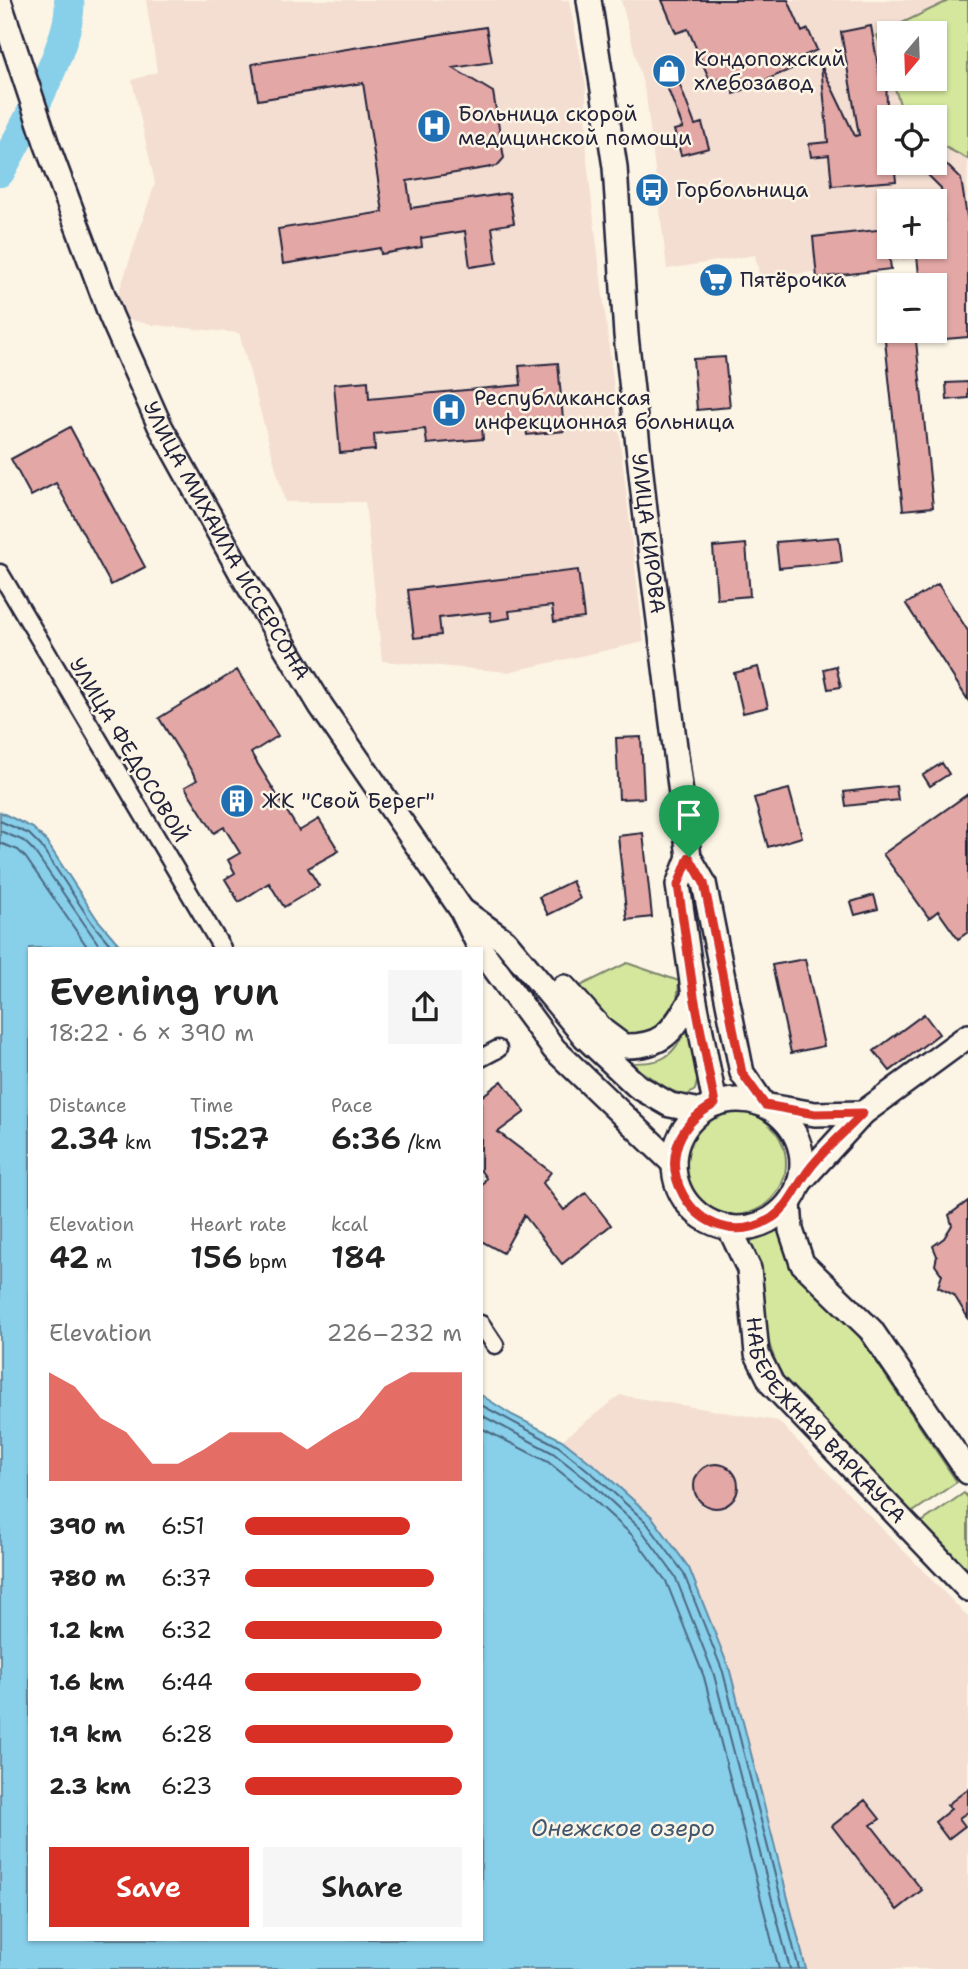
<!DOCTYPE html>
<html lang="en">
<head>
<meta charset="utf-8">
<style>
	:root { --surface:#fff; --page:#f6f6f6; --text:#222; --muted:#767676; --accent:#d93025 }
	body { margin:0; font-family:"Shantell Sans",sans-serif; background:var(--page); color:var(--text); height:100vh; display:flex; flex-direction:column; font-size:26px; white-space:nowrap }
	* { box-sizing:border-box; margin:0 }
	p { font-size:23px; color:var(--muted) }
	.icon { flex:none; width:38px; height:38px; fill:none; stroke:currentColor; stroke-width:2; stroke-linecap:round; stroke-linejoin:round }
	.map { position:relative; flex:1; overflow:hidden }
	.sheet { position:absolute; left:28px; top:947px; width:455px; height:994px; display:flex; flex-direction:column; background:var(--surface); border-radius:0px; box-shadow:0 2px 5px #0004 }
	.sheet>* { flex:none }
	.needle { width:46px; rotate:199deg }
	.controls { position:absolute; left:877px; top:21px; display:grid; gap:14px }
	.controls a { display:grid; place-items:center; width:70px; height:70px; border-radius:0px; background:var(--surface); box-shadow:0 2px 5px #0004; font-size:35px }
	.pin { position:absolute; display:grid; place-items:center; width:60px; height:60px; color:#fff; margin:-72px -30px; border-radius:50% 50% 50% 0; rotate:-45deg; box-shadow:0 0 7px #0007 }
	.pin .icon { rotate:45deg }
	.round { display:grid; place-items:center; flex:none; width:74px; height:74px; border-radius:0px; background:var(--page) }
	.head { display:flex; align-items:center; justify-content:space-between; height:119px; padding:0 21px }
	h1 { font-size:38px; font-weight:600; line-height:52px }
	.stats { display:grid; grid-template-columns:repeat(3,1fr); gap:10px; height:119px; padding:7px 21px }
	.stats div { display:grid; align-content:center }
	.stats b { font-size:30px; font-weight:600 }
	.stats small { font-size:19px; font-weight:400 }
	.stats p { font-size:19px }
	.chart { height:196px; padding:14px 21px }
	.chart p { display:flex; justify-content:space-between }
	.chart svg { width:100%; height:126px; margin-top:7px; fill:var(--accent); opacity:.7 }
	.button { display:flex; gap:14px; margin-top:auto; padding:14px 21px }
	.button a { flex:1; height:80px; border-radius:0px; background:var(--accent); color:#fff; font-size:28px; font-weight:600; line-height:80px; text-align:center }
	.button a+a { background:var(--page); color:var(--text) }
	ul { padding:0 21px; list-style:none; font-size:23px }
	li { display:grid; grid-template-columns:112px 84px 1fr; align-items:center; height:52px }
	li i { height:18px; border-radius:9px; background:var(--accent) }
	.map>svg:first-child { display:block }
	.built { fill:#f4ded2; fill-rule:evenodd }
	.green { fill:#d4e79c; stroke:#7b846c; stroke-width:2 }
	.water { fill:#88cfea; stroke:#5f8aa4; stroke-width:2 }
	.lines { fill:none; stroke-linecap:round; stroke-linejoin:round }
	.shore { stroke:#4b6781; stroke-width:2 }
	.river { stroke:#88cfea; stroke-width:30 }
	.building { fill:#e3a8a5; stroke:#22223b; stroke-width:2 }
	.street-casing { stroke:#22223b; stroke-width:21 }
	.secondary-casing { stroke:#22223b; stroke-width:28 }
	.street { stroke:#fcf5e5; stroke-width:16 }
	.secondary { stroke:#fcf5e5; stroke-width:23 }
	.route-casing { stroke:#fff; stroke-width:14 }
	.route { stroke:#d93025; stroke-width:9 }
	.labels { text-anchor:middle; stroke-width:5; stroke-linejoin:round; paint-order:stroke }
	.poi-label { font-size:21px; fill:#22223b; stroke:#fcf5e5; text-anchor:start }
	.street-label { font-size:21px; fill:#22223b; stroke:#fcf5e5 }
	.water-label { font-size:23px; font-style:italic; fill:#415670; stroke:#fcf5e5 }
</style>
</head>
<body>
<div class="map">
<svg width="968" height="1969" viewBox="0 0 968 1969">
	<rect width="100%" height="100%" fill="#fcf5e5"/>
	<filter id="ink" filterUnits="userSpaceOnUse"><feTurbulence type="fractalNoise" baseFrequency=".0143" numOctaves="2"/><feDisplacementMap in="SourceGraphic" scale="14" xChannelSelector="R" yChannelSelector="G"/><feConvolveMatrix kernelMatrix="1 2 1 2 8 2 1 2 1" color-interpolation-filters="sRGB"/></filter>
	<g filter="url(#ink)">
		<path class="built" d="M146,0H569L586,85L587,161L644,642L508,672L382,661L365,502H285L239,333L154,325L111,316L155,183L132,80L157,72Z
			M621,0H950L877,35L889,79H892L904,117H889V163H934L935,142L968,159L965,252L760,279L755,255L667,269L646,96ZM889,201H934V247H889Z
			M620,1395L778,1421L968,1617V1969H806L730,1671L689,1568L652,1517L562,1440Z"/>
		<path class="green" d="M950,0H968V159L935,142L934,117H904L892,79H934V33H889V71L877,35Z
			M627,963L679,981C677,1018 670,1029 634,1038L615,1027L578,987Z
			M688,1027L699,1074L695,1090L686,1096L670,1090L628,1063C665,1063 670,1059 688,1027Z
			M682 1163a52 52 0 1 1 104 0a52 52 0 1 1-104 0Z
			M779,1230L790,1258L853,1327L957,1482L910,1514L785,1381C761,1337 757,1291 748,1242Z
			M964,1493L968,1498V1576L919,1524Z"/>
		<path class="water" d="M0,812L33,828L46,841L97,919L122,948H30V1939H481V1395L512,1415L562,1440L600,1470L652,1517L689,1568L730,1671L806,1969H0Z"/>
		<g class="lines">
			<path class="shore" d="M0,821L29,834L41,846L92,923L113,948
				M0,831L24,841L34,851L101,948
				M0,843L18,850L26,858L88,948
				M481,1405L558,1446L595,1476L646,1522L683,1572L723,1672L799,1969
				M481,1415L553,1453L590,1482L640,1528L675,1576L714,1675L790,1969
				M481,1428L548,1462L583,1490L632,1535L666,1581L704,1677L779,1969"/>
			<path class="river" d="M0,172C19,138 75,36 69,0"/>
		</g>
		<path class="building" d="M662,0H788L802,32L808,29L817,50L795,60L798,66L734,94L726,76L711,83L688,29L676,33Z
			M871,26L880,77H886L889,163H894L896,181L832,186L829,155L811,157L809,144L828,142L821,65L855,136L859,135L841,32Z
			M486,27L492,62L453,68L493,92L504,158L497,166L407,181L411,208L509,193L514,223L492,227L497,263L470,267L465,231L421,238L422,247L381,254L380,248L283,264L278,229L383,212L363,83L258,100L252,64Z
			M678,80L695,125L702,123L709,148L681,155L674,130L683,128L666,84Z
			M934,152L961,179L968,223V337L934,340V283L920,284L916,247H934V226L944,225L941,188L916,163H934Z
			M886,229L891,269L817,278L813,237Z
			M884,331H915L933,507L903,510Z
			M725,357L730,407L697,410L693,359Z
			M558,363L564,431L527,435L525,422L482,426L483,439L427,444L425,429L374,434L375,450L340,453L334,384L368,381L369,399L521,385L519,366Z
			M968,382V398L947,400L946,383Z
			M70,427L145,567L111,585L56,483L31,496L11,459Z
			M839,537L842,562L779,568L776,542Z
			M746,544L750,596L717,599L713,547Z
			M578,570L584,618L554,622L552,606L509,611L510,618L491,621L490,612L439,618L441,635L414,638L408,590Z
			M938,584L968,631V700L906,604Z
			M836,666L841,687L828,689L824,669Z
			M758,667L768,707L743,713L734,673Z
			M237,670L278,736L251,753L299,831L319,819L339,851L308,868L319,886L284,907L269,883L239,902L225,879L235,873L228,860L240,853L224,827L214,833L185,787L197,780L159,718Z
			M641,737L644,798L619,799L616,738Z
			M942,763L949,774L930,786L923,775Z
			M896,786L898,800L846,806L844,792Z
			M789,789L802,837L768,847L754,798Z
			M968,794V932L958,939L938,911L929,918L883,854Z
			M643,833L652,917L627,920L618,836Z
			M572,881L580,899L548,915L539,897Z
			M874,895L878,909L855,915L851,902Z
			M805,959L824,1046L791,1053L772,965Z
			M924,1014L939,1034L890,1071L874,1051Z
			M502,1081L525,1112L498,1132L551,1172L543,1183L564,1210L586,1193L611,1225L562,1264L524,1215L503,1253L481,1241V1187L486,1178L481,1171V1097Z
			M968,1201V1318L954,1295L938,1287L942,1275L935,1265L937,1256L933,1246L944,1238L952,1225L949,1215Z
			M694 1486a22 22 0 1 1 44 0a22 22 0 1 1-44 0Z
			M968,1789V1812L959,1818L965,1826L948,1839L935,1822L951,1809L947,1805Z
			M865,1800L880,1819L871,1825L922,1890L897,1910L832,1826Z"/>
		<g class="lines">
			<g class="street-casing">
				<path id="street" d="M0,573L222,948
					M481,1058L498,1049
					M481,1324L495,1345"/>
			</g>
			<g class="secondary-casing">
				<g id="secondary">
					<path id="s1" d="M589,0L615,167L626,335L645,510L689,857L704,883L742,1073L764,1105"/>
					<path id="s2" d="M0,4L47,145L111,316L160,426L244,578L321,706L461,909L480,948"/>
					<path d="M689,857L678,885L694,996L715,1104"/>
					<path d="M463,911L505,941L585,1037L637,1086L670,1105L701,1111"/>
					<path d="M481,950L554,1049L674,1164"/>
					<path d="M564,987L603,1031L623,1046C667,1047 672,1029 694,996"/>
					<circle cx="738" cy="1164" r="64"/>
					<path d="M769,1106L815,1114L863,1113"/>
					<path d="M799,1183L863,1113L968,1036"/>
					<path d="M789,1203L791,1230L802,1263L871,1330L968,1472"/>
					<path id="s3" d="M729,1227L749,1269L757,1354L772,1384L968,1589"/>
				</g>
			</g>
			<use href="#street" class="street"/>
			<use href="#secondary" class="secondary"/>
		</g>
	</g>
	<g class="lines" filter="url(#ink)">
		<g class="route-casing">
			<path id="route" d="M689,857L704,883L742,1073L765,1105L815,1114L863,1113C846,1131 826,1148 811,1167C797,1184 791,1205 772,1218C700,1264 627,1150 715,1104L694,996L678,885Z"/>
		</g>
		<use href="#route" class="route"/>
	</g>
	<defs>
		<g id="shop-disc" transform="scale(1.75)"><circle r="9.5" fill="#1f6fb2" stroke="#fcf5e5"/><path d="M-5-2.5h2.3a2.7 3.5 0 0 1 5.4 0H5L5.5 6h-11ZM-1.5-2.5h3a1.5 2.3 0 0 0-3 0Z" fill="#fff"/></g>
		<g id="hospital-disc" transform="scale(1.75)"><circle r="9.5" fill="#1f6fb2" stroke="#fcf5e5"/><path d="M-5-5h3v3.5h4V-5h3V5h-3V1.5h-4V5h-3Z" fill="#fff"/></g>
		<g id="bus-disc" transform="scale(1.75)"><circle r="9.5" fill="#1f6fb2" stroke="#fcf5e5"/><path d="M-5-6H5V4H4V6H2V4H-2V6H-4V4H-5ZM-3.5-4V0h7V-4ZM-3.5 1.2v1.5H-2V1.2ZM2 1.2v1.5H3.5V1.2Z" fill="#fff"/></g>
		<g id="supermarket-disc" transform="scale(1.75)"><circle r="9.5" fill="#1f6fb2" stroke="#fcf5e5"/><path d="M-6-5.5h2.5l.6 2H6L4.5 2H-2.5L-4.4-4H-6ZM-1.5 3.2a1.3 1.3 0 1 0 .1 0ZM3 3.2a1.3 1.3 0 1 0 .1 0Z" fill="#fff"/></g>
		<g id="building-disc" transform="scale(1.75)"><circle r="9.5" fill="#1f6fb2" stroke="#fcf5e5"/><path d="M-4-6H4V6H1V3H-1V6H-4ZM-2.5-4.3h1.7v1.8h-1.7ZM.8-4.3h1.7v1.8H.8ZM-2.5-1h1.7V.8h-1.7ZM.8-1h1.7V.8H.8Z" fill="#fff"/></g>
	</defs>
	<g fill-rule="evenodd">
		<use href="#shop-disc" x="669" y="71"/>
		<use href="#hospital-disc" x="434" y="126"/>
		<use href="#bus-disc" x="652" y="190"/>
		<use href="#supermarket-disc" x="716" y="280"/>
		<use href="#hospital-disc" x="449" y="410"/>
		<use href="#building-disc" x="237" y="801"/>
	</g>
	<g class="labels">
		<g class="poi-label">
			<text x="694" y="66">Кондопожский<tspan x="694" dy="24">хлебозавод</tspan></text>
			<text x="458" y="121">Больница скорой<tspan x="458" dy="24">медицинской помощи</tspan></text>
			<text x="676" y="197">Горбольница</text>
			<text x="740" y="287">Пятёрочка</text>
			<text x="474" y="405">Республиканская<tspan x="474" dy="24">инфекционная больница</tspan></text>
			<text x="262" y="808">ЖК "Свой Берег"</text>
		</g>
		<g class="street-label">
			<text dy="7" stroke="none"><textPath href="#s1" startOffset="537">УЛИЦА КИРОВА</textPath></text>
			<text dy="7" stroke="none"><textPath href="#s2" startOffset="584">УЛИЦА МИХАИЛА ИССЕРСОНА</textPath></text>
			<text transform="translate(129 750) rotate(59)" y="7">УЛИЦА ФЕДОСОВОЙ</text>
			<text dy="7" stroke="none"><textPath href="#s3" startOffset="224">НАБЕРЕЖНАЯ ВАРКАУСА</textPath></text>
		</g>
		<g class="water-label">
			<text x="623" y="1836">Онежское озеро</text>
		</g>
	</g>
</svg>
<div class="controls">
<a><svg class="needle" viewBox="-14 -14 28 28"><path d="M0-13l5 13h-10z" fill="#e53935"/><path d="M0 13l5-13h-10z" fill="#767676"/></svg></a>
<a><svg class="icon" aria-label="locate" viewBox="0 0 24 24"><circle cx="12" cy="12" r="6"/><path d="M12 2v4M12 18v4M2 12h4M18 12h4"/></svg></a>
<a>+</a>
<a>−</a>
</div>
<div class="pin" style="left:689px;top:857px;background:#1e9e55"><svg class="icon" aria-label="arrive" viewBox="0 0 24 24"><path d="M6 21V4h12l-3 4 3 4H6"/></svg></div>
<section class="sheet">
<div class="head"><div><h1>Evening run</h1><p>18:22 · 6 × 390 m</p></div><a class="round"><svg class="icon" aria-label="share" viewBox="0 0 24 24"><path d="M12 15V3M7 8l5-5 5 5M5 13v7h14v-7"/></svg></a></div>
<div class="stats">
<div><p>Distance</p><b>2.34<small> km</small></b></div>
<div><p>Time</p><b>15:27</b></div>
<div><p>Pace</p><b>6:36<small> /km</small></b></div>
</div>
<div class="stats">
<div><p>Elevation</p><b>42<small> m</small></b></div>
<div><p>Heart rate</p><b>156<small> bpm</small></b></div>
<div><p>kcal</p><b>184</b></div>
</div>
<div class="chart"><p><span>Elevation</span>226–232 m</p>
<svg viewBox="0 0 160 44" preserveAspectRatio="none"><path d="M0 44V6L10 11L20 22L30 27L40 38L50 38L60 33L70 27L80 27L90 27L100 33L110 27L120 22L130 11L140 6L150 6L160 6V44z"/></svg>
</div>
<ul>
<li><b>390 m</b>6:51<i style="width:76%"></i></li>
<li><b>780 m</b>6:37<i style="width:87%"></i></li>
<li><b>1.2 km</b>6:32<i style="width:91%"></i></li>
<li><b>1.6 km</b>6:44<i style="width:81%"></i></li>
<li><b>1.9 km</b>6:28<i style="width:96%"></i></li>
<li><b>2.3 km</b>6:23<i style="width:100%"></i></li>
</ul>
<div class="button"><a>Save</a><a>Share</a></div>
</section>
</div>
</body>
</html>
